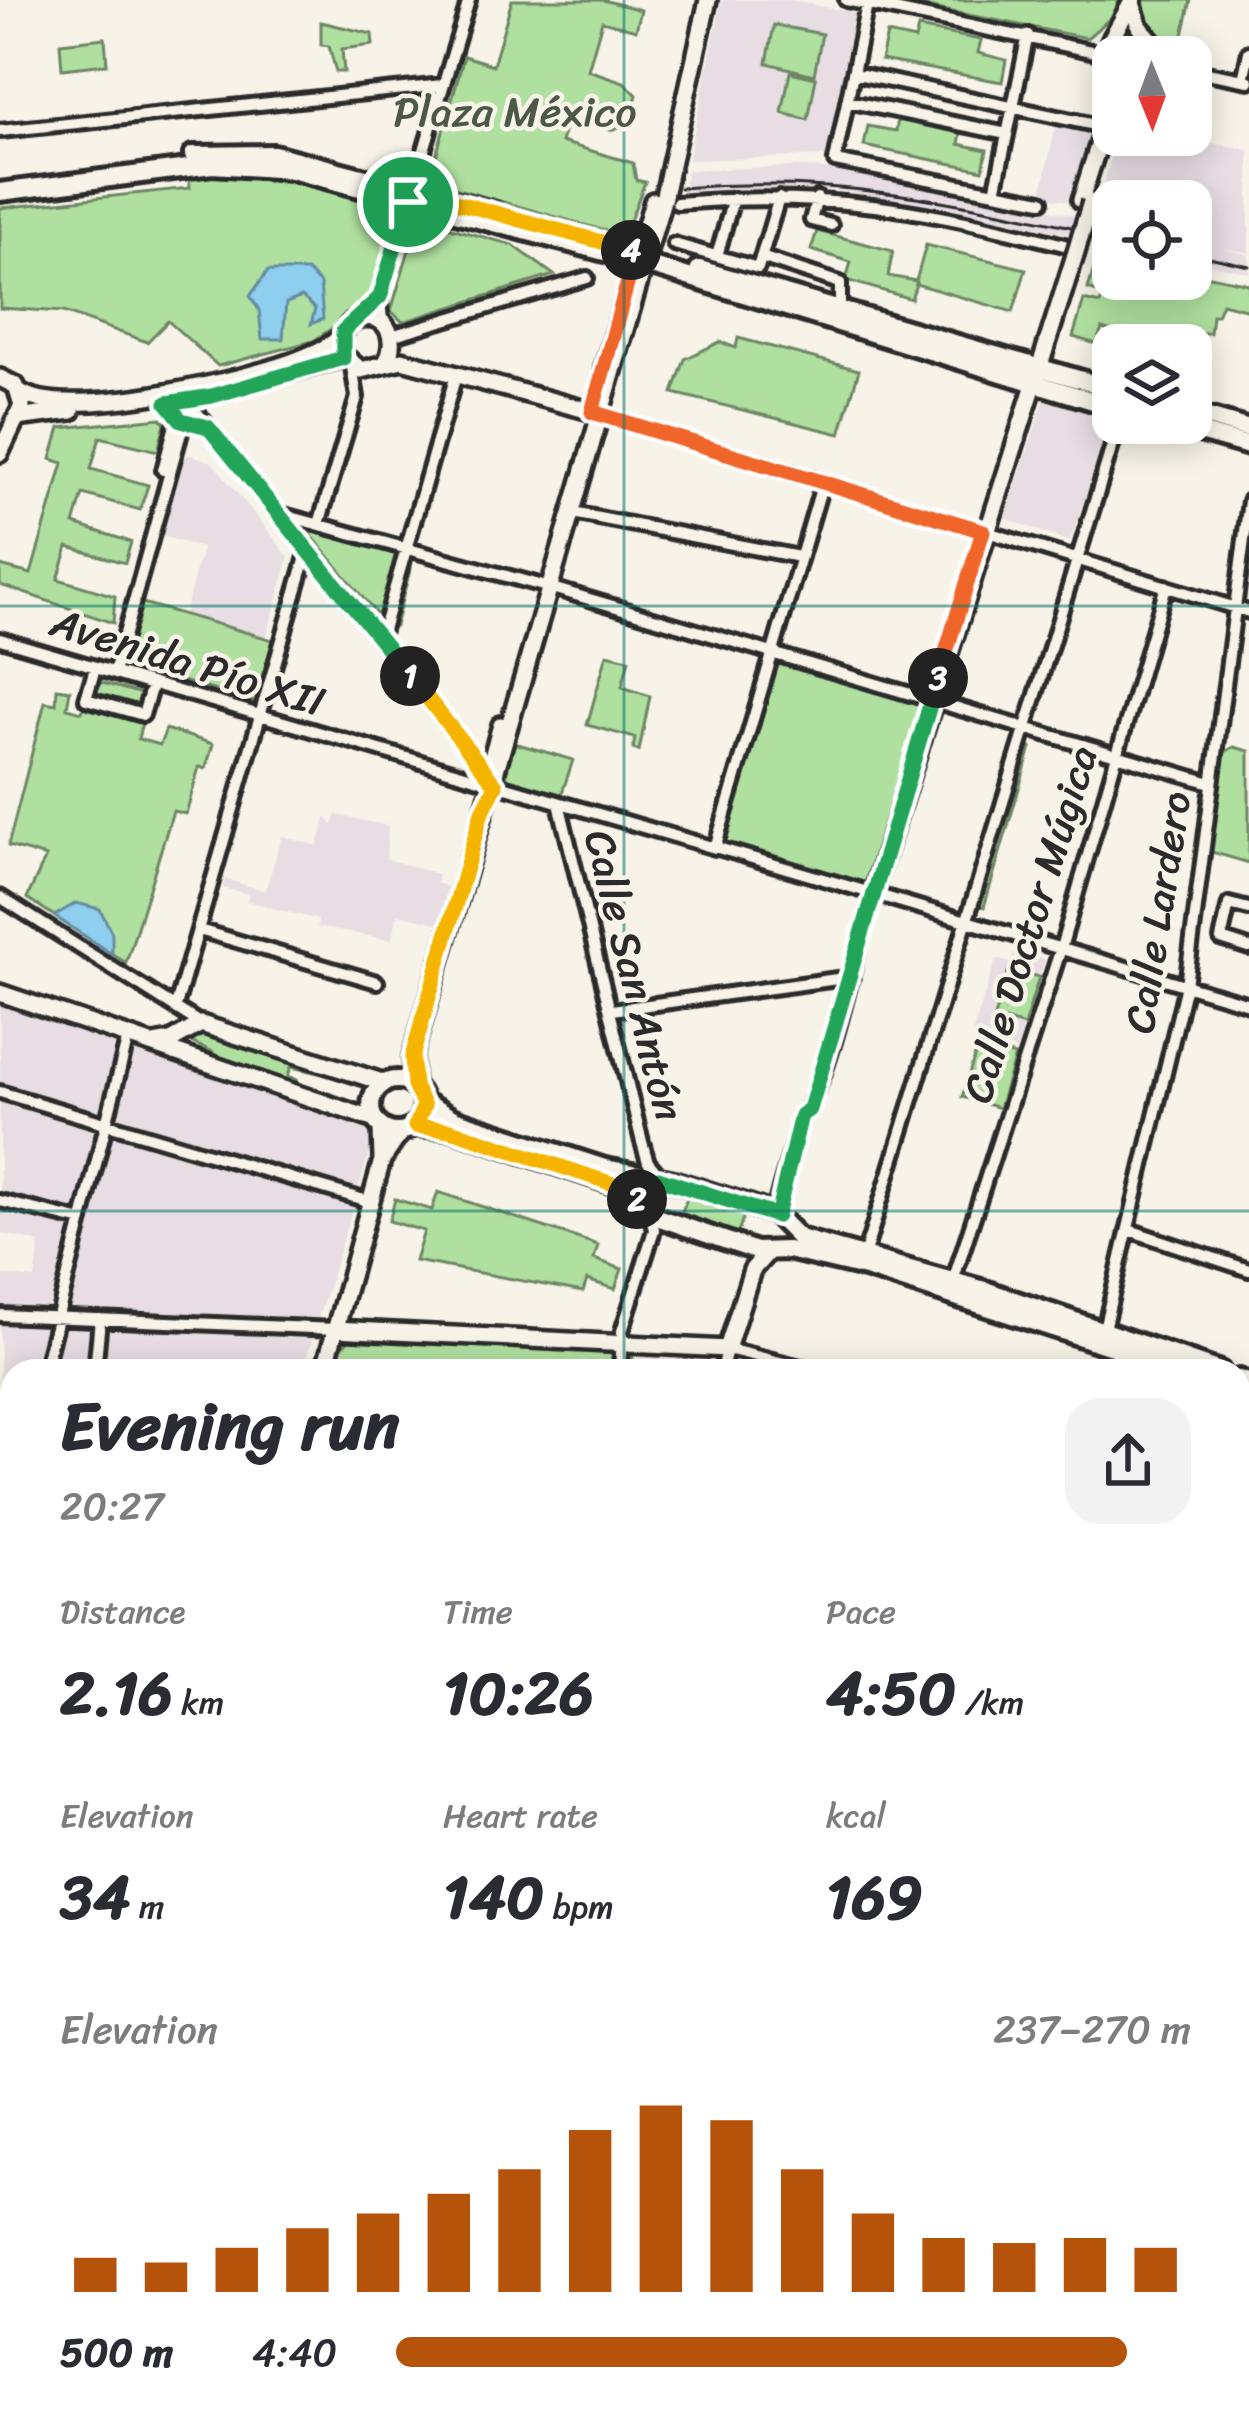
<!DOCTYPE html>
<html lang="en">
<head>
<meta charset="utf-8">
<style>
	:root { --surface:#fff; --page:#f2f2f3; --text:#2b2b33; --muted:#7c7c81; --accent:#b45309 }
	body { margin:0; font-family:Sriracha,sans-serif; background:var(--page); color:var(--text); height:100vh; display:flex; flex-direction:column; font-size:45px; white-space:nowrap }
	* { box-sizing:border-box; margin:0 }
	p { font-size:39px; color:var(--muted) }
	.icon { flex:none; width:66px; height:66px; fill:none; stroke:currentColor; stroke-width:2; stroke-linecap:round; stroke-linejoin:round }
	.map { position:relative; flex:1; overflow:hidden }
	.panel { position:absolute; left:0px; top:1359px; width:1251px; height:1065px; display:flex; flex-direction:column; background:var(--surface); border-radius:36px 36px 0 0; box-shadow:0 6px 30px #0003 }
	.panel>* { flex:none }
	.needle { width:78px; rotate:179deg }
	.tools { position:absolute; left:1092px; top:36px; display:grid; gap:24px }
	.tools a { display:grid; place-items:center; width:120px; height:120px; border-radius:24px; background:var(--surface); box-shadow:0 6px 30px #0003; font-size:60px }
	.pin { position:absolute; display:grid; place-items:center; width:102px; height:102px; color:#fff; margin:-51px; border:6px solid #fff; border-radius:50%; box-shadow:0 3px 12px #0007 }
	.km { position:absolute; width:60px; height:60px; margin:-30px; border-radius:50%; background:#222; color:#fff; font-size:33px; line-height:60px; text-align:center }
	.round { display:grid; place-items:center; flex:none; width:126px; height:126px; border-radius:36px; background:var(--page) }
	.overview { display:flex; align-items:center; justify-content:space-between; height:204px; padding:0 60px }
	h1 { font-size:66px; font-weight:700; line-height:90px }
	.figures { display:grid; grid-template-columns:repeat(3,1fr); gap:18px; height:204px; padding:12px 60px }
	.figures div { display:grid; align-content:center }
	.figures b { font-size:60px; font-weight:700 }
	.figures small { font-size:33px; font-weight:400 }
	.figures p { font-size:33px }
	.chart { height:336px; padding:24px 60px }
	.chart p { display:flex; justify-content:space-between }
	.chart svg { width:100%; height:216px; margin-top:12px; stroke:var(--accent); stroke-width:6 }
	ul { padding:0 60px; list-style:none; font-size:39px }
	li { display:grid; grid-template-columns:192px 144px 1fr; align-items:center; height:90px }
	li i { height:30px; border-radius:15px; background:var(--accent) }
	.map>svg:first-child { display:block }
	.built { fill:#e7dde3 }
	.green { fill:#b0e0a0; stroke:#6e8666; stroke-width:3 }
	.water { fill:#8eceef; stroke:#668da1; stroke-width:3 }
	.lines { fill:none; stroke-linecap:round; stroke-linejoin:round }
	.street-casing { stroke:#2b2b2b; stroke-width:20 }
	.secondary-casing { stroke:#2b2b2b; stroke-width:24 }
	.primary-casing { stroke:#2b2b2b; stroke-width:26 }
	.street { stroke:#f7f3e8; stroke-width:10 }
	.secondary { stroke:#f7f3e8; stroke-width:15 }
	.primary { stroke:#f7f3e8; stroke-width:16 }
	.rail { stroke:#2b2b2b; stroke-width:3 }
	.secondary-bridge-casing { stroke:#2b2b2b; stroke-width:24; stroke-linecap:butt }
	.secondary-bridge { stroke:#f7f3e8; stroke-width:15 }
	.split-1-casing { stroke:#fff; stroke-width:24 }
	.split-2-casing { stroke:#fff; stroke-width:24 }
	.split-3-casing { stroke:#fff; stroke-width:24 }
	.split-4-casing { stroke:#fff; stroke-width:24 }
	.split-5-casing { stroke:#fff; stroke-width:24 }
	.split-1 { stroke:#22a559; stroke-width:15 }
	.split-2 { stroke:#f5b400; stroke-width:15 }
	.split-3 { stroke:#22a559; stroke-width:15 }
	.split-4 { stroke:#f0652b; stroke-width:15 }
	.split-5 { stroke:#f5b400; stroke-width:15 }
	.grid { fill:none; stroke:#0f766e; stroke-width:3; stroke-opacity:0.55 }
	.labels { text-anchor:middle; stroke-width:9; stroke-linejoin:round; paint-order:stroke }
	.park-label { font-size:42px; fill:#4c5848; stroke:#f7f3e8 }
	.street-label { font-size:42px; fill:#2b2b2b; stroke:#f7f3e8 }
</style>
</head>
<body>
<div class="map">
<svg width="1249" height="2422" viewBox="0 0 1249 2422">
	<rect width="100%" height="100%" fill="#f7f3e8"/>
	<filter id="ink" filterUnits="userSpaceOnUse"><feTurbulence type="fractalNoise" baseFrequency=".00833" numOctaves="2"/><feDisplacementMap in="SourceGraphic" scale="24" xChannelSelector="R" yChannelSelector="G"/><feConvolveMatrix kernelMatrix="1 2 1 2 8 2 1 2 1" color-interpolation-filters="sRGB"/></filter>
	<g filter="url(#ink)">
		<path class="built" d="M722,0H790L859,14L830,156L688,160Z
			M1056,123L1094,131L1072,202L1041,196Z
			M1116,135H1167L1249,150V253L1223,248L1249,255V273L1191,260V201H1113V242L838,190L683,192L687,170L798,167L887,174L1095,220Z
			M1045,398L1111,420L1070,542L1005,518Z
			M189,454L212,462L289,557L266,638L184,615L202,548L158,535L180,460Z
			M337,815L388,826L386,859L438,874L436,883L448,887L438,923L398,914L391,940L317,927L318,920L247,901L249,894L223,888L225,879L265,891L282,836L318,846L326,818L333,826Z
			M1015,950L1045,959L1039,977L1009,969L995,1017L1024,1026L1017,1051L973,1032L996,959L1011,963Z
			M0,1005L370,1126L375,1135L302,1371H12V1476L0,1474V1275L35,1279L40,1243L0,1233Z
			M0,2020L12,2022V2126L0,2127Z"/>
		<path class="green" d="M512,0H603L641,10L636,30L602,21L588,70L624,82L637,95L629,123L611,130L568,119L561,142L633,163L636,180L645,182L624,236L429,181L464,56L493,65Z
			M891,0H1119L1113,16L1087,38Z
			M1144,0H1191L1178,57L1162,51L1159,36L1143,15Z
			M321,22L372,34L373,45L342,49L344,72H336L329,46L321,45Z
			M774,25L822,34L814,75L767,63Z
			M918,28L981,40L978,53L1006,60L1002,82L881,60L887,34L915,40Z
			M105,38L107,64L62,69L60,43Z
			M790,72L816,78L808,120L782,113Z
			M898,119L961,133L959,144L987,150L983,170L864,146L868,126L896,131Z
			M237,164L408,202L380,297L313,341L218,366L168,321L147,342L64,312L0,308V208L190,188L189,169Z
			M418,219L513,245L554,275L403,322L391,311Z
			M817,231L893,251L888,276L916,281L926,245L1026,269L1013,312L916,284L911,299L846,280L851,262L811,250Z
			M1099,252L1113,255V279H1191V272L1249,284V310L1222,303L1217,315H1212L1210,333H1181L1170,345L1113,349L1108,348L1113,332L1102,329L1096,344L1073,337L1084,300L1100,304L1103,294L1088,289Z
			M738,338L859,370L840,434L673,393L685,359L720,342L736,348Z
			M161,418L165,423L158,451L100,437L91,469L148,485L140,510L83,494L74,524L131,542L125,563L68,547L58,579L115,596L113,623L0,585V566L31,574L63,463L51,459L60,428Z
			M307,530L413,559L395,626L387,627Z
			M139,602L273,640L255,702L122,664Z
			M769,653L932,700L873,893L715,848Z
			M607,654L629,659L622,687L650,696L639,751L633,749L635,738L587,725Z
			M92,680L149,696L138,739L160,745L166,729L213,744L206,768L199,767L186,814L173,811L126,963L27,898L46,857L8,846L45,702L56,704L57,688L70,690L67,708L82,712Z
			M511,742L573,760L561,796L511,782L503,771Z
			M1018,744L1031,748L984,907L970,903Z
			M1234,747L1249,751V863L1208,851L1219,755Z
			M1009,969L1039,977L1024,1026L994,1017Z
			M202,1030L329,1072L328,1075L291,1067L288,1076L297,1080L296,1085L212,1057L213,1052L193,1043L192,1037Z
			M978,1045L1015,1056L999,1108L962,1097Z
			M438,1192L598,1245L594,1259L622,1269L615,1289L587,1280L583,1292L415,1261L424,1231L389,1221L395,1199L432,1210Z
			M688,1194L745,1212L736,1239L679,1221Z
			M352,1337L633,1351L632,1371H335L341,1348Z
			M1239,1961V1978L1249,1984V2203L1239,2206Z
			M12,2346V2412H71L43,2422H0V2354Z"/>
		<path class="water" d="M268,271H307L320,284L323,319L311,324L315,309L302,297L286,303L283,339H262L259,310L250,296Z
			M76,903L100,909L112,933V954L54,916Z
			M1249,2203V2385L1239,2393V2206Z
			M12,2257V2346L3,2355L0,2264Z
			M71,2412H243L206,2422H43Z
			M380,2412H1209L1171,2422H424Z"/>
		<g class="lines">
			<g class="street-casing">
				<path id="street" d="M846,0L1110,55
					M868,0L835,161L1042,201
					M1191,70L1249,81
					M853,73L1104,127
					M1243,80L1249,52
					M847,101L1007,134
					M0,131L443,85
					M995,192L1028,35
					M817,198L811,220L831,225
					M677,203C823,190 928,210 1068,246
					M674,244L758,268L779,198
					M717,256L733,199
					M761,257L840,283V309
					M382,322L380,297L469,0
					M391,336L587,278
					M197,400L196,411L490,778
					M601,414L1249,612
					M163,470L175,425L183,420L203,424
					M573,513L799,557
					M280,514L543,586
					M319,524L357,397L352,367
					M552,588L1211,783
					M0,639L715,848
					M380,640L456,375
					M95,668L152,685L143,715L86,699Z
					M114,673L182,429L179,415L167,403
					M559,803L642,1142L648,1162L659,1175
					M711,846L1249,1004
					M715,848L823,482
					M0,897L201,1024
					M1249,909L1229,904L1221,939L1249,948
					M199,930L377,982
					M176,1006L308,550
					M612,1010L852,977
					M0,1092L371,1202
					M0,1201L82,1221
					M777,1217V1199L801,1116C828,1096 860,934 873,893
					M1129,1230L1249,1270
					M864,1256L1119,423
					M953,1281L1061,948L1166,586
					M0,1315L335,1329
					M1104,1329L1186,985L1249,501
					M44,1371L128,1037
					M95,1371L100,1319
					M620,1371L622,1331L654,1230L651,1215
					M722,1371L727,1349L817,1371
					M0,1487L12,1488
					M1239,1501L1249,1502
					M0,1541L12,1497
					M0,1732L12,1736
					M0,1803L12,1807
					M0,1916L12,1920
					M0,1966L12,1969
					M662,2412L663,2422"/>
			</g>
			<g class="secondary-casing">
				<path id="secondary" d="M1133,6L1139,26L1153,42L1150,57
					M1113,59L1110,41L1133,0
					M1081,200L1113,99
					M340,352L361,370L402,360L601,414
					M604,368L653,201
					M296,371L343,358
					M0,378L16,386L22,406L0,453
					M19,391C61,423 253,379 302,358C312,353 326,349 335,341C346,333 346,321 362,318C389,313 398,342 386,362
					M16,418L72,411
					M496,785L489,768L501,725
					M873,893L1075,255
					M0,993L375,1120
					M154,1044L171,1041L201,1024L385,1083
					M414,1086L412,1057L663,200L708,0
					M382,1160L401,1132
					M335,1329L727,1349L752,1270L768,1252
					M324,1371L382,1160L381,1127
					M1239,1611L1249,1607
					M0,1649L12,1652
					M1239,1716L1249,1722
					M1239,1786H1249
					M0,1848L12,1822
					M0,2003L12,2006
					M0,2136H12
					M0,2151L12,2153"/>
			</g>
			<g class="primary-casing">
				<path id="primary" d="M193,155L274,154L495,212
					M0,192L212,165L291,170L616,255L1113,407
					M699,269L1113,389
					M1191,412L1249,429
					M1168,423L1249,446
					M371 1106a26 26 0 1 1 52 0a26 26 0 1 1-52 0Z
					M424,1102L454,1119L605,1168L670,1180L755,1207L775,1214L799,1238L988,1291L1220,1371
					M415,1126L451,1129L625,1188L651,1215L756,1251L788,1250L865,1268L1187,1371
					M1239,1379L1249,1383
					M1239,1391L1249,1395
					M304,2412L307,2422"/>
			</g>
			<use href="#street" class="street"/>
			<use href="#secondary" class="secondary"/>
			<use href="#primary" class="primary"/>
			<path class="rail" d="M680,188C841,175 958,202 1113,236
				M1191,253L1249,266"/>
			<g class="secondary-bridge-casing">
				<path id="secondary-bridge" d="M1075,255L1091,202"/>
			</g>
			<use href="#secondary-bridge" class="secondary-bridge"/>
		</g>
	</g>
	<g class="lines" filter="url(#ink)">
		<g class="split-1-casing">
			<path id="split-1" d="M408,202L380,297L343,331V358L212,396L167,403L181,420L208,427L410,676"/>
		</g>
		<g class="split-2-casing">
			<path id="split-2" d="M410,676L496,785L481,815L412,1057L414,1086L424,1106L415,1126L451,1130L625,1188L637,1199"/>
		</g>
		<g class="split-3-casing">
			<path id="split-3" d="M637,1199L641,1203L644,1184L658,1178L777,1216L801,1115L810,1109L938,678"/>
		</g>
		<g class="split-4-casing">
			<path id="split-4" d="M631,250L636,252L592,412L983,531L938,678"/>
		</g>
		<g class="split-5-casing">
			<path id="split-5" d="M408,202L411,190L631,250"/>
		</g>
		<use href="#split-1" class="split-1"/>
		<use href="#split-2" class="split-2"/>
		<use href="#split-3" class="split-3"/>
		<use href="#split-4" class="split-4"/>
		<use href="#split-5" class="split-5"/>
	</g>
	<path class="grid" d="M624,0V1371M0,606H1249M0,1211H1249M0,1816H12M1239,1816H1249M624,2412V2422"/>
	<g class="labels">
		<g class="park-label">
			<text x="515" y="126">Plaza México</text>
		</g>
		<g class="street-label">
			<text transform="translate(188 661) rotate(17)" y="15">Avenida Pío XII</text>
			<text transform="translate(1157 912) rotate(-81)" y="15">Calle Lardero</text>
			<text transform="translate(1029 924) rotate(-73)" y="15">Calle Doctor Múgica</text>
			<text transform="translate(635 975) rotate(76)" y="15">Calle San Antón</text>
		</g>
	</g>
</svg>
<div class="tools">
<a><svg class="needle" viewBox="-14 -14 28 28"><path d="M0-13l5 13h-10z" fill="#e53935"/><path d="M0 13l5-13h-10z" fill="#7c7c81"/></svg></a>
<a><svg class="icon" aria-label="locate" viewBox="0 0 24 24"><circle cx="12" cy="12" r="6"/><path d="M12 2v4M12 18v4M2 12h4M18 12h4"/></svg></a>
<a><svg class="icon" aria-label="layers" viewBox="0 0 24 24"><path d="M12 4l9 5-9 5-9-5zM3 14l9 5 9-5"/></svg></a>
</div>
<div class="pin" style="left:408px;top:202px;background:#1e9e55"><svg class="icon" aria-label="arrive" viewBox="0 0 24 24"><path d="M6 21V4h12l-3 4 3 4H6"/></svg></div>
<b class="km" style="left:410px;top:676px">1</b>
<b class="km" style="left:637px;top:1199px">2</b>
<b class="km" style="left:938px;top:678px">3</b>
<b class="km" style="left:631px;top:250px">4</b>
<section class="panel">
<div class="overview"><div><h1>Evening run</h1><p>20:27</p></div><a class="round"><svg class="icon" aria-label="share" viewBox="0 0 24 24"><path d="M12 15V3M7 8l5-5 5 5M5 13v7h14v-7"/></svg></a></div>
<div class="figures">
<div><p>Distance</p><b>2.16<small> km</small></b></div>
<div><p>Time</p><b>10:26</b></div>
<div><p>Pace</p><b>4:50<small> /km</small></b></div>
</div>
<div class="figures">
<div><p>Elevation</p><b>34<small> m</small></b></div>
<div><p>Heart rate</p><b>140<small> bpm</small></b></div>
<div><p>kcal</p><b>169</b></div>
</div>
<div class="chart"><p><span>Elevation</span>237–270 m</p>
<svg viewBox="0 0 160 44" preserveAspectRatio="none"><path d="M5 44V37M15 44V38M25 44V35M35 44V31M45 44V28M55 44V24M65 44V19M75 44V11M85 44V6M95 44V9M105 44V19M115 44V28M125 44V33M135 44V34M145 44V33M155 44V35"/></svg>
</div>
<ul>
<li><b>500 m</b>4:40<i style="width:92%"></i></li>
</ul>
</section>
</div>
</body>
</html>
